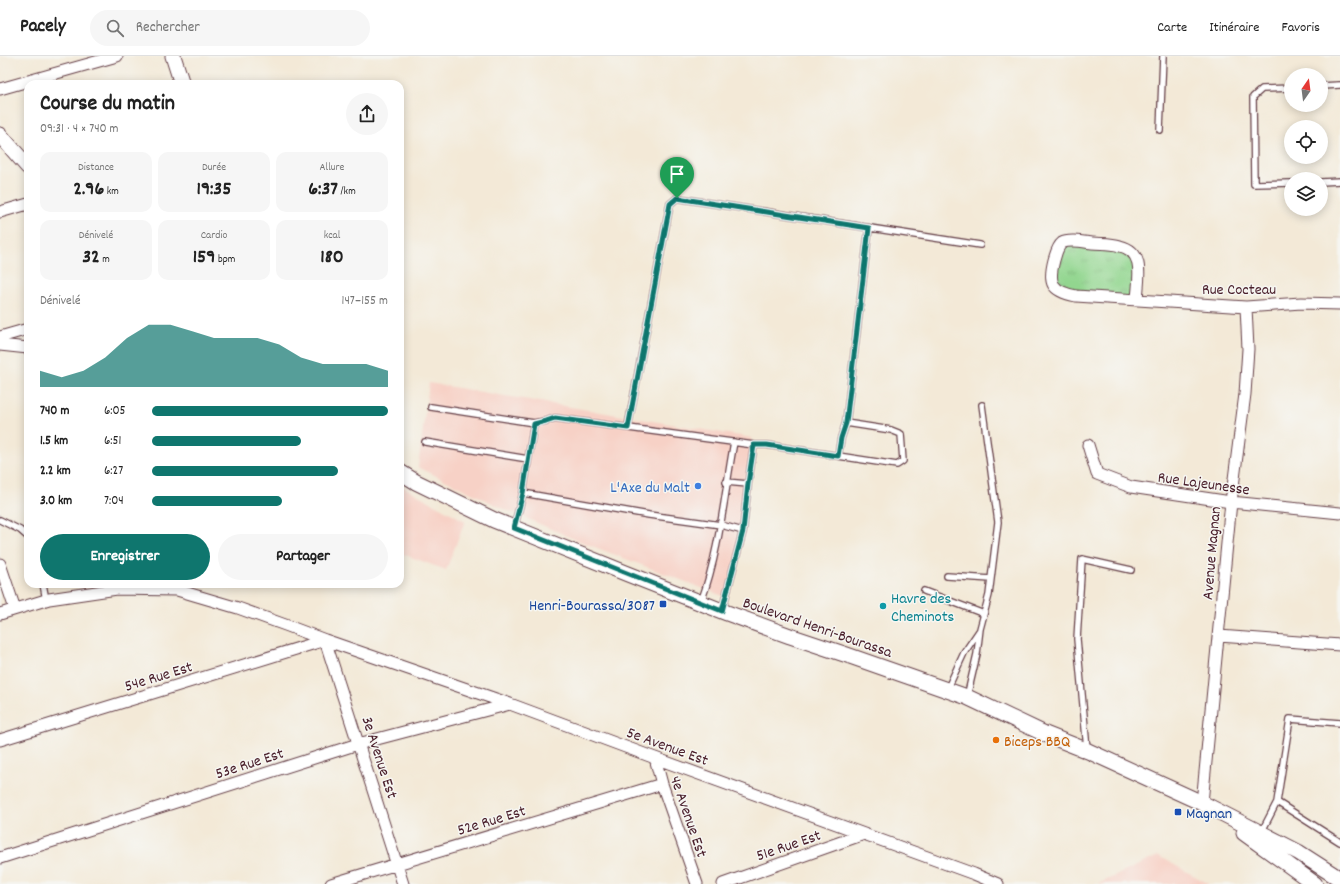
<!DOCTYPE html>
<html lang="fr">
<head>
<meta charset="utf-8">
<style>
	:root { --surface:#fff; --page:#f6f6f6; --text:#222; --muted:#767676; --line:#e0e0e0; --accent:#0f766e }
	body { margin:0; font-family:Dekko,sans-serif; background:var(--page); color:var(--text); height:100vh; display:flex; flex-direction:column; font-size:15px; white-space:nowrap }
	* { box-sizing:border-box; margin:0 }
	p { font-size:13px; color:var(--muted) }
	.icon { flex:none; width:22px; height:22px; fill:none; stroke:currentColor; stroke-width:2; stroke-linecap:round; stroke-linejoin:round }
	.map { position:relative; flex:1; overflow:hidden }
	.details { position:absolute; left:24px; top:24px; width:380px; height:508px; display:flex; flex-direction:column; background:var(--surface); border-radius:12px; box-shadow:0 2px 10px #0003 }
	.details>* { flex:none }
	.needle { width:26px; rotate:14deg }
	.tools { position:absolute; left:1284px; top:12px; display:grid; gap:8px }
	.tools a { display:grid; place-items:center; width:44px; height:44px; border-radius:50%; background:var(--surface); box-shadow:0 2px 10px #0003; font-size:20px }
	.pin { position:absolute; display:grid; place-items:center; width:34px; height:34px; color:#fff; margin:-41px -17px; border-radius:50% 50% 50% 0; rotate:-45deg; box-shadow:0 0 4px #0007 }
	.pin .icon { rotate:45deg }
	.round { display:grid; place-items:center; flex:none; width:42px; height:42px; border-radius:21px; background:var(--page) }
	.summary { display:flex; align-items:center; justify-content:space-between; height:68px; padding:0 16px }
	h1 { font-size:22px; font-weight:700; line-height:30px }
	.stats { display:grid; grid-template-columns:repeat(3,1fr); gap:6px; height:68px; padding:4px 16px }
	.stats div { display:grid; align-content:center; border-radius:10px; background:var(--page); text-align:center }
	.stats b { font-size:20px; font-weight:700 }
	.stats small { font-size:11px; font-weight:400 }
	.stats p { font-size:11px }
	.chart { height:112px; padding:8px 16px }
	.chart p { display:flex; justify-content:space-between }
	.chart svg { width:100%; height:72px; margin-top:4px; fill:var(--accent); opacity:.7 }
	.button { display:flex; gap:8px; margin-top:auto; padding:8px 16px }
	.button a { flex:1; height:46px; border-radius:24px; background:var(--accent); color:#fff; font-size:16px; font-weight:700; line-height:46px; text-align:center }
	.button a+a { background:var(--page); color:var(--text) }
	ul { padding:0 16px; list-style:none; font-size:13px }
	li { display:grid; grid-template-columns:64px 48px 1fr; align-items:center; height:30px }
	li i { height:10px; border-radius:5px; background:var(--accent) }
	header { display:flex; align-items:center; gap:24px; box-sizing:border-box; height:56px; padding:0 20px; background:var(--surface); border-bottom:1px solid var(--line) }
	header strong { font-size:19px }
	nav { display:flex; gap:22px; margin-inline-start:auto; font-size:14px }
	.search { width:280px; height:36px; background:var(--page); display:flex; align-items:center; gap:10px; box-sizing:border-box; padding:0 14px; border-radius:22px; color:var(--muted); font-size:15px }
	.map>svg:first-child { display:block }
	.built { fill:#f7d1c6 }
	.grass { fill:url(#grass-tufts); stroke:#6e7a5d }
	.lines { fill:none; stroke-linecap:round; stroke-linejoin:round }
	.lane-casing { stroke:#633d45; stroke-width:8 }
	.street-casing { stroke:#633d45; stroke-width:13 }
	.secondary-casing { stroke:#633d45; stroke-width:17 }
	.lane { stroke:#fff; stroke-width:5.5 }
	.street { stroke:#fff; stroke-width:11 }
	.secondary { stroke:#fff; stroke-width:15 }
	.route-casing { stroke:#fff; stroke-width:8 }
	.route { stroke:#0f766e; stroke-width:5 }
	.shop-dot { fill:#3f7fe0; stroke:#f6f6f2; stroke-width:1.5 }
	.transit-dot { fill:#1a4fb4; stroke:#f6f6f2; stroke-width:1.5 }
	.culture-dot { fill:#0f9aa8; stroke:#f6f6f2; stroke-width:1.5 }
	.food-dot { fill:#e8710a; stroke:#f6f6f2; stroke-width:1.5 }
	.labels { text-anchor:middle; stroke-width:3; stroke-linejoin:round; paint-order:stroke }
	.street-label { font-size:16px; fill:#4a1f2b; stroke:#f6f6f2 }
	.shop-label { font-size:16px; fill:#366cbe; stroke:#f6f6f2; text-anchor:end }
	.culture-label { font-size:16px; fill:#0d838f; stroke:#f6f6f2; text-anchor:start }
	.transit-label { font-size:16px; fill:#164399; stroke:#f6f6f2; text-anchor:end }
	.food-label { font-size:16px; fill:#c56008; stroke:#f6f6f2; text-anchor:start }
</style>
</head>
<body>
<header>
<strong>Pacely</strong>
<div class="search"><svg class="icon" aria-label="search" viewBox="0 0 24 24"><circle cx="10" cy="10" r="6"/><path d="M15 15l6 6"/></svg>Rechercher</div>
<nav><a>Carte</a><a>Itinéraire</a><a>Favoris</a></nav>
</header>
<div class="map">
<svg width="1340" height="828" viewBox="0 0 1340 828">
	<defs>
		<pattern id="grass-tufts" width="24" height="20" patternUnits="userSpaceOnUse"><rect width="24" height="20" fill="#92d68f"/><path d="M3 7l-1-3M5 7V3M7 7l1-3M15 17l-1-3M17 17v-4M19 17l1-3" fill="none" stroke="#7fb77c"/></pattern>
	</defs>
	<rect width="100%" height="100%" fill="#f6f6f2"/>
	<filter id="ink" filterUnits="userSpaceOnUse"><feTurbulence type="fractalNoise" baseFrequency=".025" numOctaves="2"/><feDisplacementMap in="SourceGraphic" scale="8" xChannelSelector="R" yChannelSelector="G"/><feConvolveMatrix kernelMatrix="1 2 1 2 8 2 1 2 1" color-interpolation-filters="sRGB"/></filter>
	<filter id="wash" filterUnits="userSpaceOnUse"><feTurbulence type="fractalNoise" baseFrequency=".012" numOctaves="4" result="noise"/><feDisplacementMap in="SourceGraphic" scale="16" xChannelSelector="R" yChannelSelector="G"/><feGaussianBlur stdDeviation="0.9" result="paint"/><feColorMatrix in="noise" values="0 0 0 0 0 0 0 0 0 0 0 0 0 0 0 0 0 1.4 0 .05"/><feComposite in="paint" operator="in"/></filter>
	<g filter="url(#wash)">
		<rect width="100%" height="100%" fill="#f3e9d7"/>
		<path class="built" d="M429,327L752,382L742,490L728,542L579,485L498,450L418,411Z
			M400,429L465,465L446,514L400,497Z
			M1158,800L1209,828H1098Z"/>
		<path class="grass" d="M1063,187L1119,189L1136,199L1137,244L1076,240L1052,227Z"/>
	</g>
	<g filter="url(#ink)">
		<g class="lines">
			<g class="lane-casing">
				<path id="lane" d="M1321,30L1340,29
					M1291,32L1262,33L1253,41L1254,128L1291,127
					M1160,74L1163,0
					M1321,126L1340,125
					M431,351L534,367L523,437
					M534,367L546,365L555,362L754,389
					M846,367L869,172
					M628,371L670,148L677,142L980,189
					M425,386L528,403
					M726,426L748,428
					M0,464L20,474L28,481
					M514,472L523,437L649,459L721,469L743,475
					M947,520L991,523
					M43,528L46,544
					M924,535L984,558
					M701,546C720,494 724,440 734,386
					M722,555L743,475L748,428L754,389H767L897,409L903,405L901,378L891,374L846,367L841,382L838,400
					M947,634L964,597L979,575
					M967,641L977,598L980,573L989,539L998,466L982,349
					M1087,693L1077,583L1082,503L1131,514
					M1277,746L1290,663L1340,667
					M1261,777L1277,746L1340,786"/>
			</g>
			<g class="street-casing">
				<path id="street" d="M0,33L117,0
					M0,156L28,148
					M1137,244C1138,223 1146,196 1120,190C1111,187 1101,188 1092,187C1084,186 1069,183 1062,187C1057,191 1056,198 1054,204C1048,227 1051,235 1076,240L1246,251L1301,247L1340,248
					M0,281L28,273
					M0,289L28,292
					M1088,389L1097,418L1131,431L1231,446L1340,457
					M0,508L15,553
					M0,558L49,543L117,533L177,534L238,552L288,570L325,584L510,648L655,702L974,818L998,828
					M1219,580L1340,589
					M325,584L403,828
					M0,684L325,584
					M655,702L662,728L697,828
					M1202,747L1231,446L1245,338L1248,293L1246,251
					M0,802L358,688L510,648
					M331,828L662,728
					M723,828L864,778"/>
			</g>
			<g class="secondary-casing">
				<path id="secondary" d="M173,0L182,28
					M0,79L28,111
					M400,416L416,426L494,464L628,518L727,557L790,580L847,599L967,641L1045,678L1088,695L1202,747L1298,796L1340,823
					M1244,777L1315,828"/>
			</g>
			<use href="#lane" class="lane"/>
			<use href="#street" class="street"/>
			<use href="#secondary" class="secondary"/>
		</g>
	</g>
	<g class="lines" filter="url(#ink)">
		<g class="route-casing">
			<path id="route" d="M677,142L869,172L846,367L841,382L838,400L767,389H754L748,428L743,475L722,555L514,472L523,437L534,368L546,365L555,362L628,372L670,148Z"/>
		</g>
		<use href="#route" class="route"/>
	</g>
	<circle class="shop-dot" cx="698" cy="430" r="4"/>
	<g class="transit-dot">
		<rect x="659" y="544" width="8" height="8" rx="2"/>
		<rect x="1174" y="752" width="8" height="8" rx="2"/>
	</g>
	<circle class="culture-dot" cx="883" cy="550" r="4"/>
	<circle class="food-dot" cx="996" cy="684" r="4"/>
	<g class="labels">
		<g class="street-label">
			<text x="1239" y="238">Rue Cocteau</text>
			<text transform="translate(1204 426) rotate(8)" y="6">Rue Lajeunesse</text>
			<text transform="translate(1210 497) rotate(-85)" y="6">Avenue Magnan</text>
			<text transform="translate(818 570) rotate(19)" y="6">Boulevard Henri-Bourassa</text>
			<text transform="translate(158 619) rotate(-17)" y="6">54e Rue Est</text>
			<text transform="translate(668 689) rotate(20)" y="6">5e Avenue Est</text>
			<text transform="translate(381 701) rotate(72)" y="6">3e Avenue Est</text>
			<text transform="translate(249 706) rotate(-18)" y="6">53e Rue Est</text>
			<text transform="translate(690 760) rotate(71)" y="6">4e Avenue Est</text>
			<text transform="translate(491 763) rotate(-17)" y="6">52e Rue Est</text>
			<text transform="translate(788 788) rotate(-19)" y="6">51e Rue Est</text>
		</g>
		<g class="shop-label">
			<text x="690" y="436">L'Axe du Malt</text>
		</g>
		<g class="culture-label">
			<text x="891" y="547">Havre des<tspan x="891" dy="18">Cheminots</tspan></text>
		</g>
		<g class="transit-label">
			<text x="655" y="554">Henri-Bourassa/3087</text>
			<text x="1186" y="762" text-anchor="start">Magnan</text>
		</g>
		<g class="food-label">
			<text x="1004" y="690">Biceps BBQ</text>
		</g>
	</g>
</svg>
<div class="tools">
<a><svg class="needle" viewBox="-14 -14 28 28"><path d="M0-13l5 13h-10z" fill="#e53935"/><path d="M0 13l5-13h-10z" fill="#767676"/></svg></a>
<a><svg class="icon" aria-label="locate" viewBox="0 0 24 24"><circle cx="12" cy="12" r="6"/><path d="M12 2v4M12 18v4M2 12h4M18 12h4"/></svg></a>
<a><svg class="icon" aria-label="layers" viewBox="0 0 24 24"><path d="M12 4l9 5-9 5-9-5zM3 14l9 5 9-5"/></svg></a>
</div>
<div class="pin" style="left:677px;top:142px;background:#1e9e55"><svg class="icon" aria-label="arrive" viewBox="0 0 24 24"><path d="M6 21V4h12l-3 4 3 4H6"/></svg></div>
<section class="details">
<div class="summary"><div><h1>Course du matin</h1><p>09:31 · 4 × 740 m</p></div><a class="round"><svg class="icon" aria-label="share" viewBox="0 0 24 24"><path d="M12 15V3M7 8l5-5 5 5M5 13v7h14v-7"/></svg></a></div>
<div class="stats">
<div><p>Distance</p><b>2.96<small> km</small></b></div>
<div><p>Durée</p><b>19:35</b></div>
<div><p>Allure</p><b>6:37<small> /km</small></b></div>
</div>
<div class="stats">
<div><p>Dénivelé</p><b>32<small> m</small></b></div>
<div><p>Cardio</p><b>159<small> bpm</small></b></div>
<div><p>kcal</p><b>180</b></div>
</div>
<div class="chart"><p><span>Dénivelé</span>147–155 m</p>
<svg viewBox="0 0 160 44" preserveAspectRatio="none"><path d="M0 44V34L10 38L20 34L30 26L40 14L50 6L60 6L70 10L80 14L90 14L100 14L110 18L120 26L130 30L140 30L150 30L160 34V44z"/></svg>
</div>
<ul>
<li><b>740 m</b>6:05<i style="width:100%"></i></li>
<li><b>1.5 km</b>6:51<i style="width:63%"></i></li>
<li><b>2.2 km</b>6:27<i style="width:79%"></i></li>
<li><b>3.0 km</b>7:04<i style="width:55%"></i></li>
</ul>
<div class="button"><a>Enregistrer</a><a>Partager</a></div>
</section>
</div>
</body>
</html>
